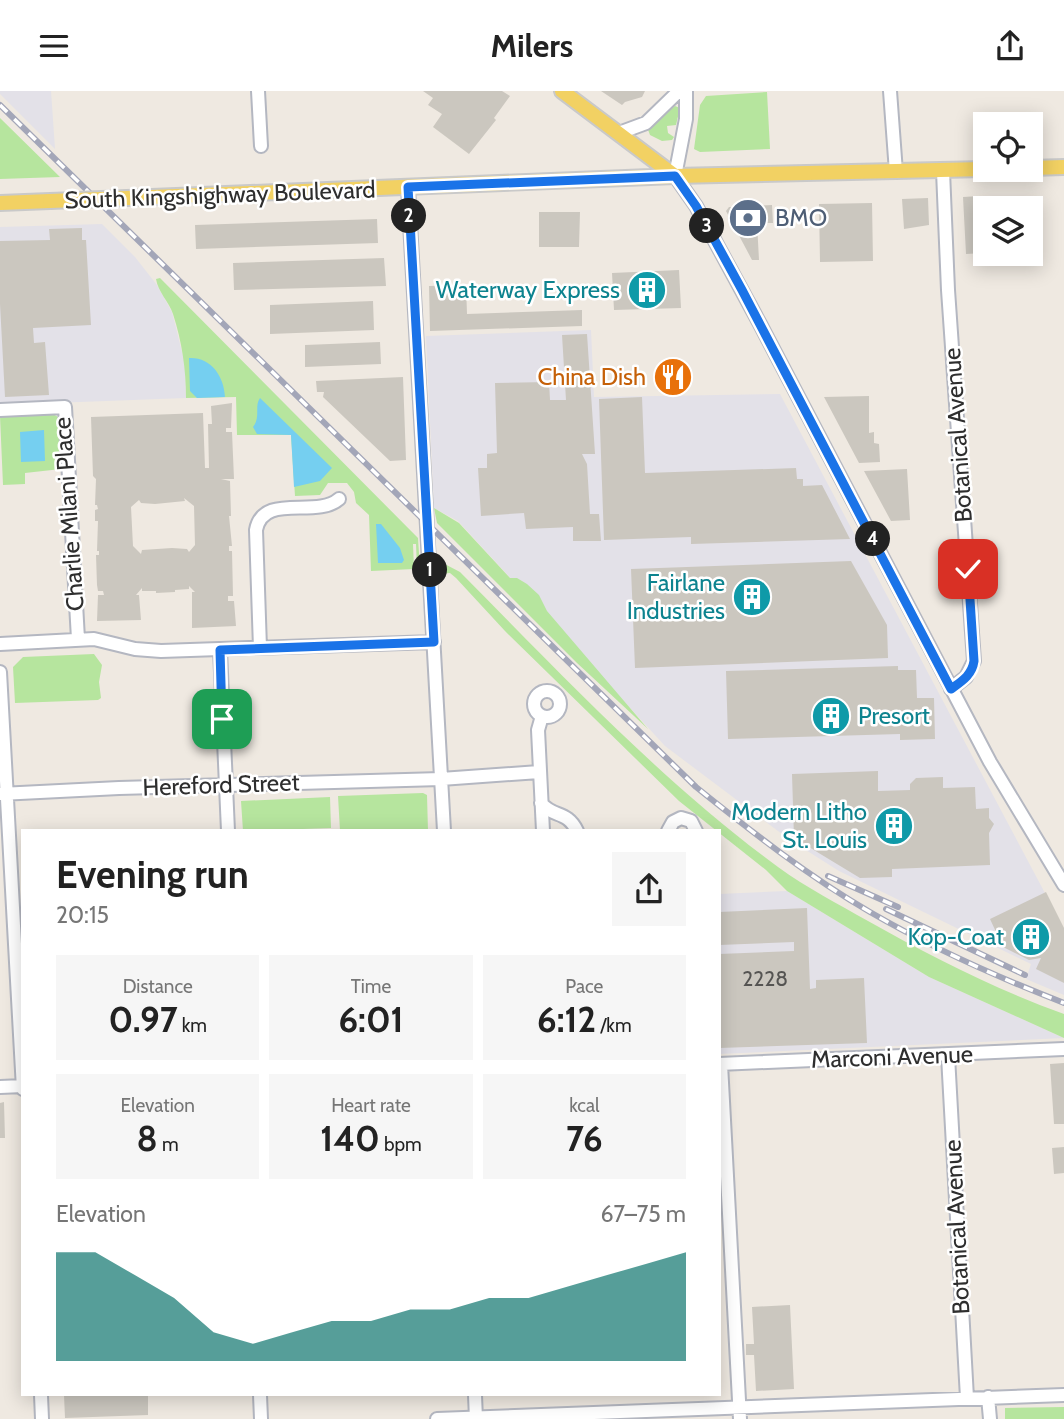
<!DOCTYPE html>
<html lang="en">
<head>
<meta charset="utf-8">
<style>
	:root { --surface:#fff; --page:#f6f6f6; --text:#222; --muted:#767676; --accent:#0f766e }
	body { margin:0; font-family:Cabin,sans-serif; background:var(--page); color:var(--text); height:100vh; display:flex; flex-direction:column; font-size:26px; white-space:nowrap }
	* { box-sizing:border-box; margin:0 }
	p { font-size:23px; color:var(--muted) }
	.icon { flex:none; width:38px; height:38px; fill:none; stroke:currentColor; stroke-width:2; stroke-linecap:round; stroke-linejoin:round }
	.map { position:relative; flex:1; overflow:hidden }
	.panel { position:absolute; left:21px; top:738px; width:700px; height:567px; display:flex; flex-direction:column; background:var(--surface); border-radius:0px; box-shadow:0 4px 18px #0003 }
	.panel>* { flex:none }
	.tools { position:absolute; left:973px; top:21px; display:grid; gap:14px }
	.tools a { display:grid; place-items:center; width:70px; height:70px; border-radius:0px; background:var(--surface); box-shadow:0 4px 18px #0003; font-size:35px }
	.pin { position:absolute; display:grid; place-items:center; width:60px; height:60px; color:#fff; margin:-30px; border-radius:14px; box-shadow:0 4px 10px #0006 }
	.km { position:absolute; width:35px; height:35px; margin:-18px; border-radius:50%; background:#222; color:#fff; font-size:19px; line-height:35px; text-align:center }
	.round { display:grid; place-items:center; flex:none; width:74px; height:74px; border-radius:0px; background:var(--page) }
	.overview { display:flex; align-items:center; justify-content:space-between; height:119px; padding:0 35px }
	h1 { font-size:38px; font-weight:800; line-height:52px }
	.metrics { display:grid; grid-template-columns:repeat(3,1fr); gap:10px; height:119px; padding:7px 35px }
	.metrics div { display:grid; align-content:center; border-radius:0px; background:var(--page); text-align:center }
	.metrics b { font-size:35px; font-weight:800 }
	.metrics small { font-size:19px; font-weight:400 }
	.metrics p { font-size:19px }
	.chart { height:196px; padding:14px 35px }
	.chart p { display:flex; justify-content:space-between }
	.chart svg { width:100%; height:126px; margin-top:7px; fill:var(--accent); opacity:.7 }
	header { display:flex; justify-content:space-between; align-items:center; height:91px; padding:0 35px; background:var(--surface); font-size:32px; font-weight:800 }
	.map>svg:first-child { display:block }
	.industrial { fill:#e3e1e8 }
	.green { fill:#b6e59e }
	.water { fill:#75cff0 }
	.building { fill:#cbc7bf; fill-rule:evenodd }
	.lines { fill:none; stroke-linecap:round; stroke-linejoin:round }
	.minor-casing { stroke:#b4b7c1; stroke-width:16 }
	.major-casing { stroke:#c9c9c9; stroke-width:18 }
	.minor { stroke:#fff; stroke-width:12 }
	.major { stroke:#f2d163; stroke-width:14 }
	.rail-casing { stroke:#a3a6b8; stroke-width:6 }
	.rail { stroke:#fff; stroke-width:3.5; stroke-dasharray:10; stroke-linecap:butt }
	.major-bridge-casing { stroke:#c9c9c9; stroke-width:18; stroke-linecap:butt }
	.major-bridge { stroke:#f2d163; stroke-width:14 }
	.route-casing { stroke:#fff; stroke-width:14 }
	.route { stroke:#1a73e8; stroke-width:9 }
	.labels { text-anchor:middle; stroke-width:5; stroke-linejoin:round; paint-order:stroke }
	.number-label { font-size:21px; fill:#555452 }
	.street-label { font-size:24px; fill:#2e2e2e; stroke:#fff }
	.service-label { font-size:24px; fill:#4e5e75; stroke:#fff; text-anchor:start }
	.culture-label { font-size:24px; fill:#0d838f; stroke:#fff; text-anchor:end }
	.food-label { font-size:24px; fill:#c56008; stroke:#fff; text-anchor:end }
</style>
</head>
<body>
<header><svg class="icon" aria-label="menu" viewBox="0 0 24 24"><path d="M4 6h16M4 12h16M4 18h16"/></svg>Milers<svg class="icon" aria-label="share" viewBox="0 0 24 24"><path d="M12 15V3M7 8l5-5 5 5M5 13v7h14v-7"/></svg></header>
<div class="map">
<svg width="1064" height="1328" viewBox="0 0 1064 1328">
	<rect width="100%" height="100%" fill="#efe9e1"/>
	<path class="industrial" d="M0,0H51L55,58L0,3Z
		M102,133L135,166L157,194L172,221L185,273L186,307L0,314V136Z
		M591,239L594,306L780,303L1064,838V904L1026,888L1031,873L839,780L790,749L665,655L458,430L434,417L426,245Z
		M787,800L929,886L1064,947L719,963V803Z"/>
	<path class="green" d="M767,1L770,58L700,61L694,58L700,14L706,5Z
		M675,15L680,17L676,34L667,35L668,42L674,46L672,49L662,50L650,44L647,36Z
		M0,27L60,86L0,88Z
		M160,187L418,447L420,478H417L416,453H413L414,478L371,480L369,424L356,412L354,401L347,392H328L320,404L295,405L291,344H237L236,306L186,307C186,278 182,251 173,223C169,211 158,201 156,188Z
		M53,323L58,326L61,378L25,382V393L3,394L0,325Z
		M434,417L459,432L510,487H517L527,493L539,504L547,520L648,638L577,572L437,432Z
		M437,469L460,481C561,583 662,691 778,776C807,797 838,813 868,830C932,866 995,898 1064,923V947L929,886L787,800L766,779L679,710L505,540L456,487L450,482L438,483Z
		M94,563L102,574L99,591L101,607L98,609L15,612L13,576L23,566Z
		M423,702L427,704L428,740H340L338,705Z
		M330,706L331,737L243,740L241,710Z
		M1064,1316V1328H1005V1317Z"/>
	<path class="water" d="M189,267C211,266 224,285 225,306L197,307L190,300Z
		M260,307L332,377L320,390L294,396L291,344L257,343L253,336C261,326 254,315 260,307Z
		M44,339L45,370L21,371L20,341Z
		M376,433H381L400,457L404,469L402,472H378Z"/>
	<path class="building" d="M423,0H502L510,5L494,27L496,29L469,63L433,36L442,23L428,14L433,7Z
		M601,0H645L642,6L625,11L622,14Z
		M980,105L981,115L985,114V131H982L984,162L966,163L963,106Z
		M928,107L929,134L904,138L902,108Z
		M872,112L873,170L820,171L819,113Z
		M772,114L773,132H757L759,169H752L726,120L729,116Z
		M539,121H580L579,156H539Z
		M377,128L378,152L196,158L195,134Z
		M82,137V149H86L91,234L33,237L34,252L45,251L49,304L5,306L0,213V150L50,149L49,138Z
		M384,167L386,195L234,199L233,172Z
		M679,179L681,217L614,219L612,182Z
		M466,194L467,223L582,219V235L430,240L429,195Z
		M373,210L374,239L270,243V214Z
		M587,243L595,363H582L587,373L590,423H599L601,450H573V436L526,438L524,422L481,425L478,377H487V363L497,362L495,292L549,291L550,309H566L562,244Z
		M380,251L381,273L305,276V254Z
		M403,286L406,369L390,370L323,306L324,301H317L316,290Z
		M869,305V342L874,341V352L879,353L880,371L859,372L824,306Z
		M642,306L645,382L796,377L797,388H803V395L822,394L850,448L691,453V446L604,449L599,308Z
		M232,312L231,337H226V341H232L234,388H221L230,390L231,425H229L232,455H229V460H232L233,505H228V510H234L236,535L192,537V501H195L189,495V498L175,499V501L156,502V500H142V497L136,504H139L141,529L97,530L98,504H104L103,500H98L97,494L96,464H99V460H97L98,430H95V419L98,418L97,414H95L96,388L93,385L91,326L203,322L205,377H209L208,333H212L211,315ZM184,407L194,415L195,454L189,461L187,458L172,457L142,459L141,463L133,455L131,416L139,409L141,412L155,413L185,410Z
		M907,378L910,429L891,430L864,380Z
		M851,470L887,534L888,567L635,577L631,478Z
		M898,575V579H916L917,607H934L935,648L900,649V643L728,648L726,580Z
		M878,680V700L910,699V693L916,687L943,686V697L975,696L976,718L989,717V727L994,733L989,742L990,774L892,778V786L860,787L794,747L792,683Z
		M1046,801L1064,837V892L1036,878L1041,867L1029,869L1003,856L990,828Z
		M807,817L810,898L816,897V889L864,887L867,952L719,957V863L794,860V851L719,854V821Z
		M1064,972V1033H1054L1050,973Z
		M4,1011L5,1047H0V1012Z
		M1064,1056V1082L1054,1083L1052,1057Z
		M790,1214L794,1298L756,1300L754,1264H746V1253H754L752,1216Z
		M64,1304H148V1324L65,1327Z"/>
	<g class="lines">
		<g class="minor-casing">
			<path id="minor" d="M258,0L261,55
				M686,0V28L675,85L696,115L760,233L990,671L1064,794
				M890,0L896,81
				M619,42L646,32L679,0
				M943,80L948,199L974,570L966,586L951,598
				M408,96L444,740
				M0,319L65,316L78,548
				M0,553L94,548L135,558L161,560L434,551
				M260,557L256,439C263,401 316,428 339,408
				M220,559L228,740
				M0,581L23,998
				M534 613a13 13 0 1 1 26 0a13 13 0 1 1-26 0Z
				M542,625L538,639L543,740
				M0,703L119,697L441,688L539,681
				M541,712C553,727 567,719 577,740
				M668,740L673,731L681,727L691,730L696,740
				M948,965L967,1307
				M719,973L1064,958
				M721,973L740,1328
				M0,996L23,995
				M41,1304L42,1328
				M260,1304L261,1328
				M475,1304L476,1328
				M988,1306L990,1328
				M437,1328L1064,1304"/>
		</g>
		<g class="major-casing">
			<path id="major" d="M562,0L675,85
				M1031,77L1064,76
				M127,107L675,85L985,78
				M0,112L50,110"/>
		</g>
		<use href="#minor" class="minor"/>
		<use href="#major" class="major"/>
		<g class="rail-casing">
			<path id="rail" d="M0,14L696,696C752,741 808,785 870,821C932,857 997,886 1064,912
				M828,785L898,816
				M886,818L1025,884"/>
		</g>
		<use href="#rail" class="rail"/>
		<g class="major-bridge-casing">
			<path id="major-bridge" d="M50,110L127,107"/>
		</g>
		<use href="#major-bridge" class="major-bridge"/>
	</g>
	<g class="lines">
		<g class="route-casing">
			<path id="route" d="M222,628L220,559L434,551L408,96L675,85L696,115L742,199L951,598C962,590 972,584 974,570L968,478"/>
		</g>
		<use href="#route" class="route"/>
	</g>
	<defs>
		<g id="bank-disc" transform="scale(2.0125)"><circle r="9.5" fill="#5c6f8a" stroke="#fff"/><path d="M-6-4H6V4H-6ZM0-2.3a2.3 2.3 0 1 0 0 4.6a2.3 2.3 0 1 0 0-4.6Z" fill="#fff"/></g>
		<g id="building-disc" transform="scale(2.0125)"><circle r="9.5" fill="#0f9aa8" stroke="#fff"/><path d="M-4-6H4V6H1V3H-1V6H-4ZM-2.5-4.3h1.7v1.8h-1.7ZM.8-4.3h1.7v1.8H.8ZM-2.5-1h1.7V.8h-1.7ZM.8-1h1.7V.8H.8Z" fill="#fff"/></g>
		<g id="restaurant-disc" transform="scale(2.0125)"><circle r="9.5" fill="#e8710a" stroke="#fff"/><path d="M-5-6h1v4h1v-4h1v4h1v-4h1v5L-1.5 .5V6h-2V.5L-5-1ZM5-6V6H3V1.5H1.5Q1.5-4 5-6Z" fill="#fff"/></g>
	</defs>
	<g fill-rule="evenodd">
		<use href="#bank-disc" x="748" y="127"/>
		<use href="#building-disc" x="647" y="199"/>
		<use href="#restaurant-disc" x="673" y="286"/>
		<use href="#building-disc" x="752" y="506"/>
		<use href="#building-disc" x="831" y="625"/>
		<use href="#building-disc" x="894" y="735"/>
		<use href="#building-disc" x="1031" y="846"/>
	</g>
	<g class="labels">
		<g class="number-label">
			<text x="765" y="895">2228</text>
		</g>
		<g class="street-label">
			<text transform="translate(220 104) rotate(-2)" y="8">South Kingshighway Boulevard</text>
			<text transform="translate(958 344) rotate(-94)" y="8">Botanical Avenue</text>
			<text transform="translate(69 423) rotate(-94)" y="8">Charlie Milani Place</text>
			<text transform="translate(221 694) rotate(-2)" y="8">Hereford Street</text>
			<text transform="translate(892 966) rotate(-2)" y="8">Marconi Avenue</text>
			<text transform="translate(957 1136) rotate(-93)" y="8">Botanical Avenue</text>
		</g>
		<g class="service-label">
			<text x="775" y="135">BMO</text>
		</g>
		<g class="culture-label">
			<text x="620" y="207">Waterway Express</text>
			<text x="725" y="500">Fairlane<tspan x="725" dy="28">Industries</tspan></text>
			<text x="858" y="633" text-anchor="start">Presort</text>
			<text x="867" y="729">Modern Litho<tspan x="867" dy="28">St. Louis</tspan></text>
			<text x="1004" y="854">Kop-Coat</text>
		</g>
		<g class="food-label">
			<text x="646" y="294">China Dish</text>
		</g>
	</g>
</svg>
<div class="tools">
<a><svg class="icon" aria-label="locate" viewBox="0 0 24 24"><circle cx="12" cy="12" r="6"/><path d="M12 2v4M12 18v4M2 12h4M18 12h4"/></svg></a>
<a><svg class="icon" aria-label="layers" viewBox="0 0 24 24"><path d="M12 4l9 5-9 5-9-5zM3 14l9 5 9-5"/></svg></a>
</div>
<div class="pin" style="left:222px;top:628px;background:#1e9e55"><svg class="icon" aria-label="arrive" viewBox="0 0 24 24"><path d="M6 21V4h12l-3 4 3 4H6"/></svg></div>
<div class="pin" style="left:968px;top:478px;background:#d93025"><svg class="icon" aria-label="check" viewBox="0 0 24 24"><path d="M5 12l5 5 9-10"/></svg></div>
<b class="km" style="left:430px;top:479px">1</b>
<b class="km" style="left:409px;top:125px">2</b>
<b class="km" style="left:707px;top:135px">3</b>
<b class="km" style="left:873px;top:448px">4</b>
<section class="panel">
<div class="overview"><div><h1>Evening run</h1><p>20:15</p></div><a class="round"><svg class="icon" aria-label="share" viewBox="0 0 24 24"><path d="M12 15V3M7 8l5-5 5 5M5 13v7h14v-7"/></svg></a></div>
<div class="metrics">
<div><p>Distance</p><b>0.97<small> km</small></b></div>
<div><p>Time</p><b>6:01</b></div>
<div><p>Pace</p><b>6:12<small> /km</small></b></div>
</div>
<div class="metrics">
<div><p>Elevation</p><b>8<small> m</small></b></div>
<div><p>Heart rate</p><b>140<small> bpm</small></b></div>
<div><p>kcal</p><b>76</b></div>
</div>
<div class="chart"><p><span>Elevation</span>67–75 m</p>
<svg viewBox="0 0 160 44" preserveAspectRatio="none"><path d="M0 44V6L10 6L20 14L30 22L40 34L50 38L60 34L70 30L80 30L90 26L100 26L110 22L120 22L130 18L140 14L150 10L160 6V44z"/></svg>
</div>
</section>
</div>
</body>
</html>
